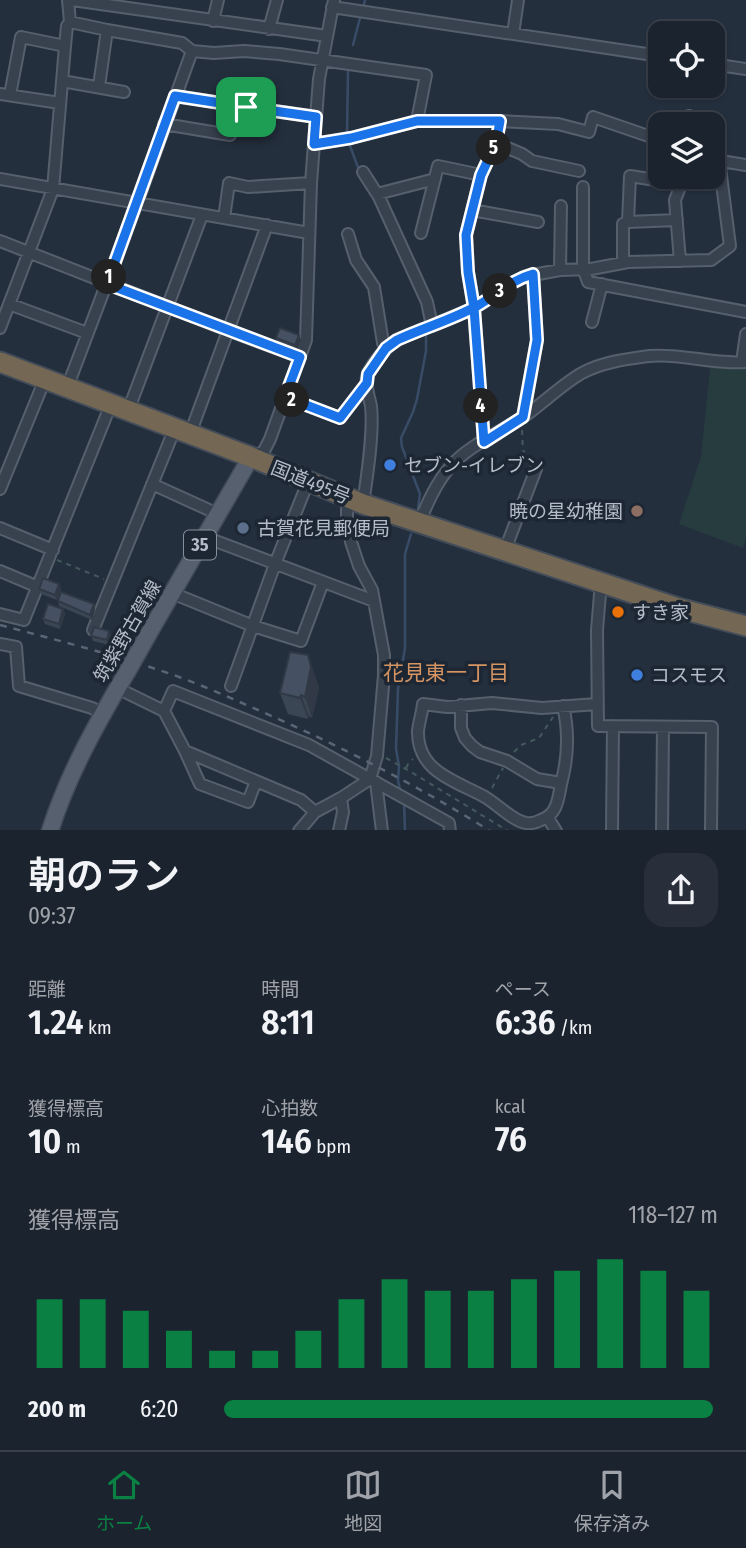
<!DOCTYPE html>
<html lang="ja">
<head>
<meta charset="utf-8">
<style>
	:root { --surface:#1b232e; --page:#282f3a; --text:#f1f3f6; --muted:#a0a4aa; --line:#39404a; --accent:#0b8043 }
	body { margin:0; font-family:"Fira Sans Condensed","Noto Sans JP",sans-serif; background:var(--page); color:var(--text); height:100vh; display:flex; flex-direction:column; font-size:26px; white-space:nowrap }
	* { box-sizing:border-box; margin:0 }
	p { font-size:23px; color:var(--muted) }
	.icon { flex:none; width:38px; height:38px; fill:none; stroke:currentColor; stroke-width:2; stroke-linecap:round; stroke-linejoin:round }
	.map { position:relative; height:830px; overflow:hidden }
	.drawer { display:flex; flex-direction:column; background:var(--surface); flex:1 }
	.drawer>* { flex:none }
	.controls { position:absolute; left:648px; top:21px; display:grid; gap:14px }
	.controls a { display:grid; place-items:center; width:77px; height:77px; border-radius:14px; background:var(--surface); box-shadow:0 2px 5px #0004,0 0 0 2px var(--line); font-size:35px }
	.pin { position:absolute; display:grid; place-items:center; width:60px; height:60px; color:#fff; margin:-30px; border-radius:14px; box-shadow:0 4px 10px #0006 }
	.km { position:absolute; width:35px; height:35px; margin:-18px; border-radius:50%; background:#222; color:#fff; font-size:19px; line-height:35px; text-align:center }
	.round { display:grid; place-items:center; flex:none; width:74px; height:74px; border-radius:21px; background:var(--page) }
	.summary { display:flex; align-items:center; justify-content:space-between; height:119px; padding:0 28px }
	h1 { font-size:38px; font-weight:600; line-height:52px }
	.figures { display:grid; grid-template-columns:repeat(3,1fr); gap:10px; height:119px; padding:7px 28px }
	.figures div { display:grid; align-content:center }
	.figures b { font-size:35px; font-weight:600 }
	.figures small { font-size:19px; font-weight:400 }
	.figures p { font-size:19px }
	.chart { height:196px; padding:14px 28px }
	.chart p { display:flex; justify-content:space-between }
	.chart svg { width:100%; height:126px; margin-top:7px; stroke:var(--accent); stroke-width:6 }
	ul { padding:0 28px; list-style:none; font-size:23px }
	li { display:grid; grid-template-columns:112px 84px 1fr; align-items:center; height:52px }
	li i { height:18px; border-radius:9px; background:var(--accent) }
	.tab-bar { display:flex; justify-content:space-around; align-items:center; height:98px; border-top:2px solid var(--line); background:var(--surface); font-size:19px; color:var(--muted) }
	.tab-bar a { display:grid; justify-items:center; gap:4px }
	.tab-bar .current { color:var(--accent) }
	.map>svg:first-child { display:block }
	.green { fill:#263c3f }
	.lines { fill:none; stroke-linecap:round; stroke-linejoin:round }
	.stream { stroke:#394c67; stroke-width:2.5 }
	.street-casing { stroke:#565f6c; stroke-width:14 }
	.primary-casing { stroke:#414a57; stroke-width:19 }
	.highway-casing { stroke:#434c59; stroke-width:23 }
	.path { stroke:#44595c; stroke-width:2; stroke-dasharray:5 5; stroke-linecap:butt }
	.street { stroke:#38414e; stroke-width:10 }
	.primary { stroke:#56606e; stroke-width:16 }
	.highway { stroke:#746855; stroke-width:19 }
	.rail { stroke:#5a6575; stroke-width:2.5; stroke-dasharray:7 7; stroke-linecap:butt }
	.primary-bridge-casing { stroke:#414a57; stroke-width:19; stroke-linecap:butt }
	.primary-bridge { stroke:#56606e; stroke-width:16 }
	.wall { fill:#3b4654 }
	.shaded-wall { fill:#303945 }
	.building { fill:#455162; stroke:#303945; stroke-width:2 }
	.route-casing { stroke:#fff; stroke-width:14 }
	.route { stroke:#1a73e8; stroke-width:9 }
	.shop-dot { fill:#3f7fe0; stroke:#1d2633; stroke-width:2.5 }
	.education-dot { fill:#8d6e63; stroke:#1d2633; stroke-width:2.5 }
	.service-dot { fill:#5c6f8a; stroke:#1d2633; stroke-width:2.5 }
	.food-dot { fill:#e8710a; stroke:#1d2633; stroke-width:2.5 }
	.labels { text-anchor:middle; stroke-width:7; stroke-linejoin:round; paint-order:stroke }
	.shield { fill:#1d2633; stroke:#878f9c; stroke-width:2 }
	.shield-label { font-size:18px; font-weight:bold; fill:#b4bcc9 }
	.poi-label { font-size:19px; fill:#b4bcc9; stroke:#1d2633; text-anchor:start }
	.street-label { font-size:19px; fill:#b4bcc9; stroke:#1d2633 }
	.neighbourhood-label { font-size:21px; fill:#d59563; stroke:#1d2633 }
</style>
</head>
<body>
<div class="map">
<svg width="746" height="831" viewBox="0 0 746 831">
	<rect width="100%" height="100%" fill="#242f3e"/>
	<path class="green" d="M746,366V537L743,548L679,524L701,457L710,368Z"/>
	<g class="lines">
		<path class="stream" d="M363,8L365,0
			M353,45L361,14
			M347,134L348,72
			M349,143L360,173
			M418,508L420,494L402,447L401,438L413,412L417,399L426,351V333
			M401,793L398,781L399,766L396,749L398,689L405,648V554L411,534
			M404,802L405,831"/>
		<g class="street-casing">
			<path id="street" d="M72,0L327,36
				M332,7L660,56
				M213,21L218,0
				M70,22L107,30L182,43L192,51L214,53L244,51L279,54L426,75L417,121
				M269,29L277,0
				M513,34L518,0
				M712,64L746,69
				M62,81L124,92
				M99,86L107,30
				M0,94L60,103
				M10,95L21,37L65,46
				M175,96L316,117
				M689,116L690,124
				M500,121L558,124L589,132L593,117L660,140
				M164,124L230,135
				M496,143L522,154L532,161L579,171
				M314,144L351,138L417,121H500L496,143L481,175L466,235L468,272L474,308L484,442
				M715,160L746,165
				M363,172L379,197L427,302L432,326
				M0,179L309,233
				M583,187V268L588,282L746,312
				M377,194L435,179
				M472,210L538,222
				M224,218L229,183L248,187L311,183
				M677,220L628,222L630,176L681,184
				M421,233L438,166L481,175
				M348,234L356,260L374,287L383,343L386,348
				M0,241L227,330L300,357
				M680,261L675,200L684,177
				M623,263V224L628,222
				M560,270L561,206
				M9,304L87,333
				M592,322L602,284
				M0,328L53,189L65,46L67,26L70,22L68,0
				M742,362L746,334
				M67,388L137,203L192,51
				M285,397L340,418
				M128,411L202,215
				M523,417L537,340L533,274
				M190,434L267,225
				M253,457L264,451L270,439L306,340L311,183L319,79L334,0
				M152,484L218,514
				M0,489L45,379
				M363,504C367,477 374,432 371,406C369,396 364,383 368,373C374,361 386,348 396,340L474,308L492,297L509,284L527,276L560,270L591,269L628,262L711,260L730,246L719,160
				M419,523C427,504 436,483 450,467C467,446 503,431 526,415C543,403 564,383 582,373C602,362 627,359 649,356C682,353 714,365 746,362
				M0,528L53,550
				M205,537L374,601
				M505,550L536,469
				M0,571L38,587
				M601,582L597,630L598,726L712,727L711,831
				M172,593L253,626L301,641L323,582
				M0,614L24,620L111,404
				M93,630L175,428
				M0,644L16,647L19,686L92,708L103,714
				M231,686L275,564L308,482
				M117,688L164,711
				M461,705V728L465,738L472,746L480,752L507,761L537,779L561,783
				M563,706C569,731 568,756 562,780C558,796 559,814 541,820C537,822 531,824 526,823C513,821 497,804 485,797C456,781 417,772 418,731C419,722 422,713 423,704L447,707L492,703L542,708L597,704
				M185,751L200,784L248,802L256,781
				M376,782L382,831
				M315,812L301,800L185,751L164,711L173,691L309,745L449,823L450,831
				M548,818L556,831
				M299,831L315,812L341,798L370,779L377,756L384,675V655L372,590L359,566L351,542L347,517V498
				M339,831L343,812L341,798
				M612,831L613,726
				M662,831L663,727"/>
		</g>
		<g class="primary-casing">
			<path id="primary" d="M149,633L251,457
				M50,831C68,774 97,723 127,672"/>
		</g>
		<g class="highway-casing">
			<path id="highway" d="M0,362L251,457L363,504L678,608L746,626"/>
		</g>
		<path class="path" d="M345,411L359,394
			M522,430C523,442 521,454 530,464
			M57,560L104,579
			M514,752L521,745L539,738L553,717
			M386,758L406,769L508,831
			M406,768L408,764L413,759
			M492,788L503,768"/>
		<use href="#street" class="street"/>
		<use href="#primary" class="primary"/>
		<use href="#highway" class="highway"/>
		<path class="rail" d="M0,625C53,639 107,653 159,670C193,681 226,696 258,710C338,745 415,784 490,831"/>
		<g class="primary-bridge-casing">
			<path id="primary-bridge" d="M127,672L149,633"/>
		</g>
		<use href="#primary-bridge" class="primary-bridge"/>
	</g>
	<path class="wall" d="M299,335L301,340L297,350L278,343L276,338Z
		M59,584L61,589L57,600L41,594L39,589Z
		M58,601L95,609L92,620L59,606Z
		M63,609L65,614L60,629L45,624L43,619Z
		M91,636H111L109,645L93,641Z
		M308,655L319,688L312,718L309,716L308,719L288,714L280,693Z"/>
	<path class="shaded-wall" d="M299,335L301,340L297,350L295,345Z
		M59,584L61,589L57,600L55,595Z
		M94,604L95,609L92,620L90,615Z
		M63,609L65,614L60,629L59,624Z
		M109,631L111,636L109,645L107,640Z
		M308,655L319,688L312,718L305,697Z
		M301,695L309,716L308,719L300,698Z"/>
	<path class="building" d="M280,328L299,335L295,345L276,338Z
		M43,578L59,584L55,595L39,589Z
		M61,592L94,604L90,615L58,601Z
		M48,604L63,609L59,624L43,619Z
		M94,627L109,631L107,640L91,636Z
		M290,652L308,655L311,667L305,697L301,695L300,698L280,693Z"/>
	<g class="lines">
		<g class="route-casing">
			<path id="route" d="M246,107L175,96L107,284L300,357L285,397L340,418L367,383L368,374L386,348L397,340C423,328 451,320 477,306C496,295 511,280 533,274L537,340L523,417L484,442L474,308L468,272L466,235L481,175L496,143L500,121H417L351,138L314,144L316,117L246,107"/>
		</g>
		<use href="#route" class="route"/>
	</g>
	<g class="shop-dot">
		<circle cx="390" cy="465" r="7"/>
		<circle cx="637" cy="675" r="7"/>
	</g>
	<circle class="education-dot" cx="637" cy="511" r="7"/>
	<circle class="service-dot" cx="243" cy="528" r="7"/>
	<circle class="food-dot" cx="618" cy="612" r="7"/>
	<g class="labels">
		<rect class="shield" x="184" y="530.5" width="32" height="29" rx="5"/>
		<g class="shield-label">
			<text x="200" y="551">35</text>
		</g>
		<g class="poi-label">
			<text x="404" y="472">セブン-イレブン</text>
			<text x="623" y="518" text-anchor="end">暁の星幼稚園</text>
			<text x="257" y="535">古賀花見郵便局</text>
			<text x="632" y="619">すき家</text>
			<text x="651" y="682">コスモス</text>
		</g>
		<g class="street-label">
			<text transform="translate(311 482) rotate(22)" y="7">国道495号</text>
			<text transform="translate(127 631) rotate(-60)" y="7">筑紫野古賀線</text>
		</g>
		<g class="neighbourhood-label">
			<text x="446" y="680">花見東一丁目</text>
		</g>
	</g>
</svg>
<div class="controls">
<a><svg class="icon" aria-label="locate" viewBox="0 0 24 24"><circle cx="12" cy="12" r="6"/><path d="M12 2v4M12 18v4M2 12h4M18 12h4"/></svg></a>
<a><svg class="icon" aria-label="layers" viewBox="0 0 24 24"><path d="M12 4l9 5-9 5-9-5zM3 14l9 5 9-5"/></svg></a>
</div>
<div class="pin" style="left:246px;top:107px;background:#1e9e55"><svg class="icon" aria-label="arrive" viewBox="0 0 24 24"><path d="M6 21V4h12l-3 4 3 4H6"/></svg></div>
<b class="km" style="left:109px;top:277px">1</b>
<b class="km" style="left:292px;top:400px">2</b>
<b class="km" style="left:500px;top:291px">3</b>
<b class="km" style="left:481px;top:406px">4</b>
<b class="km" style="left:494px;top:148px">5</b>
</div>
<section class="drawer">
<div class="summary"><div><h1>朝のラン</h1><p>09:37</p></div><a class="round"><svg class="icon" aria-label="share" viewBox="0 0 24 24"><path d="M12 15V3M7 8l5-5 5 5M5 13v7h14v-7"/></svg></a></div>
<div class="figures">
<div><p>距離</p><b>1.24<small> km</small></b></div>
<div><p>時間</p><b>8:11</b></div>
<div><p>ペース</p><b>6:36<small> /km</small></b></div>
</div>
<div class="figures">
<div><p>獲得標高</p><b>10<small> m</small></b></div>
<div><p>心拍数</p><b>146<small> bpm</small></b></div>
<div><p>kcal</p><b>76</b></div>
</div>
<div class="chart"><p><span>獲得標高</span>118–127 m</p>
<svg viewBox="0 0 160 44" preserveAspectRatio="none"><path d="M5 44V20M15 44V20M25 44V24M35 44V31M45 44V38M55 44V38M65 44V31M75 44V20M85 44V13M95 44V17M105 44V17M115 44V13M125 44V10M135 44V6M145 44V10M155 44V17"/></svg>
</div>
<ul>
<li><b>200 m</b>6:20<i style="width:99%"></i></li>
</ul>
</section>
<nav class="tab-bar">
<a class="current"><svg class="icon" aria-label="home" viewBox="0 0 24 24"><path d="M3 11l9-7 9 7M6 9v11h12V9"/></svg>ホーム</a>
<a><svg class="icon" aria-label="map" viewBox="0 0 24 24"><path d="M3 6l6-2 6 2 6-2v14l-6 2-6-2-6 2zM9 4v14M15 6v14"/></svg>地図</a>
<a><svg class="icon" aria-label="saved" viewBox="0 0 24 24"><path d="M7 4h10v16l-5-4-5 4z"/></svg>保存済み</a>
</nav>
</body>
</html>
